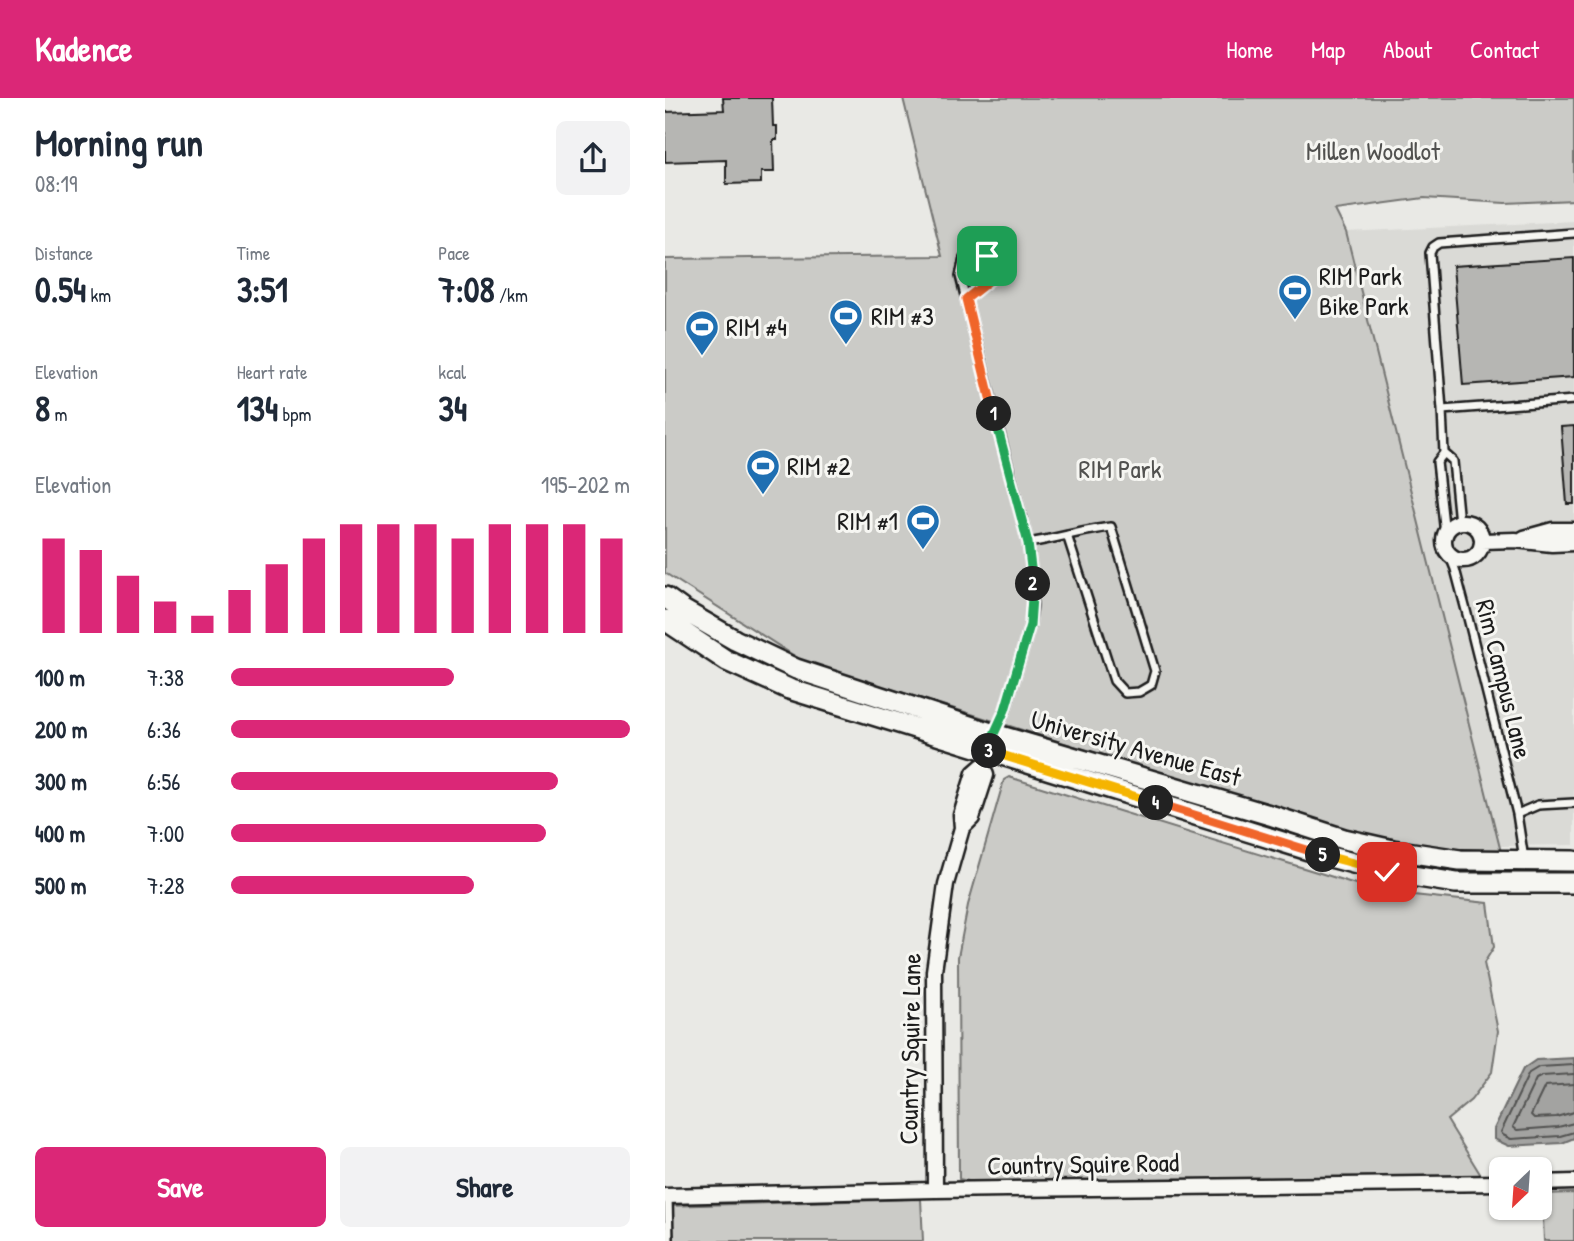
<!DOCTYPE html>
<html lang="en">
<head>
<meta charset="utf-8">
<style>
	:root { --surface:#fff; --page:#f2f2f3; --text:#1f2937; --muted:#747a83; --accent:#db2777 }
	body { margin:0; font-family:"Patrick Hand",sans-serif; background:var(--page); color:var(--text); height:100vh; display:flex; flex-direction:column; font-size:26px; white-space:nowrap }
	* { box-sizing:border-box; margin:0 }
	p { font-size:23px; color:var(--muted) }
	.icon { flex:none; width:38px; height:38px; fill:none; stroke:currentColor; stroke-width:2; stroke-linecap:round; stroke-linejoin:round }
	.map { position:relative; flex:1; overflow:hidden }
	.panel { display:flex; flex-direction:column; background:var(--surface); width:665px }
	.panel>* { flex:none }
	.needle { width:46px; rotate:205deg }
	.tools { position:absolute; left:824px; top:1059px; display:grid; gap:14px }
	.tools a { display:grid; place-items:center; width:63px; height:63px; border-radius:10px; background:var(--surface); box-shadow:0 2px 5px #0004; font-size:35px }
	.pin { position:absolute; display:grid; place-items:center; width:60px; height:60px; color:#fff; margin:-30px; border-radius:14px; box-shadow:0 4px 10px #0006 }
	.km { position:absolute; width:35px; height:35px; margin:-18px; border-radius:50%; background:#222; color:#fff; font-size:19px; line-height:35px; text-align:center }
	.round { display:grid; place-items:center; flex:none; width:74px; height:74px; border-radius:10px; background:var(--page) }
	.summary { display:flex; align-items:center; justify-content:space-between; height:119px; padding:0 35px }
	h1 { font-size:38px; font-weight:700; line-height:52px }
	.stats { display:grid; grid-template-columns:repeat(3,1fr); gap:10px; height:119px; padding:7px 35px }
	.stats div { display:grid; align-content:center }
	.stats b { font-size:35px; font-weight:700 }
	.stats small { font-size:19px; font-weight:400 }
	.stats p { font-size:19px }
	.chart { height:196px; padding:14px 35px }
	.chart p { display:flex; justify-content:space-between }
	.chart svg { width:100%; height:126px; margin-top:7px; stroke:var(--accent); stroke-width:6 }
	.primary-button { display:flex; gap:14px; margin-top:auto; padding:14px 35px }
	.primary-button a { flex:1; height:80px; border-radius:10px; background:var(--accent); color:#fff; font-size:28px; font-weight:700; line-height:80px; text-align:center }
	.primary-button a+a { background:var(--page); color:var(--text) }
	ul { padding:0 35px; list-style:none; font-size:23px }
	li { display:grid; grid-template-columns:112px 84px 1fr; align-items:center; height:52px }
	li i { height:18px; border-radius:9px; background:var(--accent) }
	header { display:flex; align-items:center; gap:42px; box-sizing:border-box; height:98px; padding:0 35px; background:var(--accent); color:#fff }
	header strong { font-size:33px }
	nav { display:flex; gap:38px; margin-inline-start:auto; font-size:24px }
	main { display:flex; flex:1; min-height:0 }
	.map>svg:first-child { display:block }
	.built { fill:#dadad6 }
	.green { fill:#cbcbc7; stroke:#747472; stroke-width:2 }
	.water { fill:#a3a3a1; stroke:#6d6d6c; stroke-width:2 }
	.lines { fill:none; stroke-linecap:round; stroke-linejoin:round }
	.shore { stroke:#525251; stroke-width:2 }
	.building { fill:#b6b6b3; stroke:#1c1c1c; stroke-width:2 }
	.lane-casing { stroke:#1c1c1c; stroke-width:12 }
	.street-casing { stroke:#1c1c1c; stroke-width:19 }
	.secondary-casing { stroke:#1c1c1c; stroke-width:24 }
	.lane { stroke:#f6f6f2; stroke-width:7 }
	.street { stroke:#f6f6f2; stroke-width:14 }
	.secondary { stroke:#f6f6f2; stroke-width:19 }
	.split-1-casing { stroke:#fff; stroke-width:14 }
	.split-2-casing { stroke:#fff; stroke-width:14 }
	.split-3-casing { stroke:#fff; stroke-width:14 }
	.split-4-casing { stroke:#fff; stroke-width:14 }
	.split-5-casing { stroke:#fff; stroke-width:14 }
	.split-6-casing { stroke:#fff; stroke-width:14 }
	.split-1 { stroke:#f0652b; stroke-width:9 }
	.split-2 { stroke:#22a559; stroke-width:9 }
	.split-3 { stroke:#22a559; stroke-width:9 }
	.split-4 { stroke:#f5b400; stroke-width:9 }
	.split-5 { stroke:#f0652b; stroke-width:9 }
	.split-6 { stroke:#f5b400; stroke-width:9 }
	.labels { text-anchor:middle; stroke-width:6; stroke-linejoin:round; paint-order:stroke }
	.park-label { font-size:26px; fill:#51514f; stroke:#f6f6f2 }
	.poi-label { font-size:26px; fill:#1c1c1c; stroke:#f6f6f2; text-anchor:start }
	.street-label { font-size:26px; fill:#1c1c1c; stroke:#f6f6f2 }
</style>
</head>
<body>
<header>
<strong>Kadence</strong>
<nav><a>Home</a><a>Map</a><a>About</a><a>Contact</a></nav>
</header>
<main>
<section class="panel">
<div class="summary"><div><h1>Morning run</h1><p>08:19</p></div><a class="round"><svg class="icon" aria-label="share" viewBox="0 0 24 24"><path d="M12 15V3M7 8l5-5 5 5M5 13v7h14v-7"/></svg></a></div>
<div class="stats">
<div><p>Distance</p><b>0.54<small> km</small></b></div>
<div><p>Time</p><b>3:51</b></div>
<div><p>Pace</p><b>7:08<small> /km</small></b></div>
</div>
<div class="stats">
<div><p>Elevation</p><b>8<small> m</small></b></div>
<div><p>Heart rate</p><b>134<small> bpm</small></b></div>
<div><p>kcal</p><b>34</b></div>
</div>
<div class="chart"><p><span>Elevation</span>195–202 m</p>
<svg viewBox="0 0 160 44" preserveAspectRatio="none"><path d="M5 44V11M15 44V15M25 44V24M35 44V33M45 44V38M55 44V29M65 44V20M75 44V11M85 44V6M95 44V6M105 44V6M115 44V11M125 44V6M135 44V6M145 44V6M155 44V11"/></svg>
</div>
<ul>
<li><b>100 m</b>7:38<i style="width:56%"></i></li>
<li><b>200 m</b>6:36<i style="width:100%"></i></li>
<li><b>300 m</b>6:56<i style="width:82%"></i></li>
<li><b>400 m</b>7:00<i style="width:79%"></i></li>
<li><b>500 m</b>7:28<i style="width:61%"></i></li>
</ul>
<div class="primary-button"><a>Save</a><a>Share</a></div>
</section>
<div class="map">
<svg width="909" height="1143" viewBox="0 0 909 1143">
	<rect width="100%" height="100%" fill="#e9e9e5"/>
	<filter id="ink" filterUnits="userSpaceOnUse"><feTurbulence type="fractalNoise" baseFrequency=".0143" numOctaves="2"/><feDisplacementMap in="SourceGraphic" scale="14" xChannelSelector="R" yChannelSelector="G"/><feConvolveMatrix kernelMatrix="1 2 1 2 8 2 1 2 1" color-interpolation-filters="sRGB"/></filter>
	<g filter="url(#ink)">
		<path class="built" d="M909,123V747L834,748L681,134Z"/>
		<path class="green" d="M238,0H909V102L840,105L759,100L670,112L681,134L837,758L788,755L689,735L139,564L0,475V161L277,158Z
			M344,679L697,788L739,796L823,805L829,849L819,865L833,933L827,974L806,1002L782,1022L817,1079L313,1085L294,1081L293,859L303,807L339,682Z
			M909,1095V1143H879L877,1096Z
			M256,1101L258,1143H0V1108Z"/>
		<path class="water" d="M909,960V1040L897,1045L844,1048L829,1041V1031L858,971L871,962Z"/>
		<g class="lines">
			<path class="shore" d="M909,967L874,969L864,975L836,1034L838,1037L846,1041L895,1038L909,1034
				M909,976L877,978L871,981L848,1029L852,1032L893,1029L909,1025
				M909,986L880,988L866,1017L869,1020L891,1019L909,1014"/>
		</g>
		<path class="building" d="M58,0H107L108,28H112V42H108L109,74H96V85L61,86V62L0,64V14L59,12Z
			M909,160V279L798,287L788,168Z
			M909,328V406H902L896,329Z"/>
		<g class="lines">
			<g class="lane-casing">
				<path id="lane" d="M301,201L326,181L327,167L322,158L311,156L299,160L295,178L363,445L368,485V507L365,527L340,613L329,635
					M777,312L909,302
					M779,355L788,363L794,425
					M780,436L772,364L779,355L777,312L765,155L768,149L774,145L909,135
					M363,445C391,441 418,432 446,429L490,573L486,587L474,594L460,595L449,583L402,437
					M784,456L790,471L803,520L852,716L859,761
					M852,716L873,707L909,705
					M3,1098L4,1143"/>
			</g>
			<g class="street-casing">
				<path id="street" d="M779 443a19 19 0 1 1 38 0a19 19 0 1 1-38 0Z
					M859,440L888,432H909
					M817,443L850,442L887,446L909,445
					M875,1085L909,1084
					M270,1092L269,873L281,786L297,730L296,717L309,675L317,668L321,677L307,720L297,730
					M0,1098L270,1092L836,1085"/>
			</g>
			<g class="secondary-casing">
				<path id="secondary" d="M0,499L18,512L70,542L131,571L329,636L608,718L679,741L728,752L795,762L909,763
					M0,522L62,563L124,591L669,760L722,774L791,785H909"/>
			</g>
			<use href="#lane" class="lane"/>
			<use href="#street" class="street"/>
			<use href="#secondary" class="secondary"/>
		</g>
	</g>
	<g class="lines" filter="url(#ink)">
		<g class="split-1-casing">
			<path id="split-1" d="M322,158L327,167L326,181L301,201L329,316"/>
		</g>
		<g class="split-2-casing">
			<path id="split-2" d="M329,316L363,445L368,486"/>
		</g>
		<g class="split-3-casing">
			<path id="split-3" d="M324,653L329,636L340,612L365,527L368,486"/>
		</g>
		<g class="split-4-casing">
			<path id="split-4" d="M324,653L491,705"/>
		</g>
		<g class="split-5-casing">
			<path id="split-5" d="M491,705L658,757"/>
		</g>
		<g class="split-6-casing">
			<path id="split-6" d="M658,757L722,774"/>
		</g>
		<use href="#split-1" class="split-1"/>
		<use href="#split-2" class="split-2"/>
		<use href="#split-3" class="split-3"/>
		<use href="#split-4" class="split-4"/>
		<use href="#split-5" class="split-5"/>
		<use href="#split-6" class="split-6"/>
	</g>
	<defs>
		<g id="stadium-pin" transform="scale(1.75)"><path d="M0 17L-7.5 6A9.5 9.5 0 1 1 7.5 6Z" fill="#1f6fb2" stroke="#f6f6f2"/><path d="M0-5a6.5 5 0 1 0 0 10a6.5 5 0 1 0 0-10ZM-3.5-1.8h7v3.6h-7Z" fill="#fff"/></g>
	</defs>
	<g fill-rule="evenodd">
		<use href="#stadium-pin" x="630" y="193"/>
		<use href="#stadium-pin" x="181" y="218"/>
		<use href="#stadium-pin" x="37" y="229"/>
		<use href="#stadium-pin" x="98" y="368"/>
		<use href="#stadium-pin" x="258" y="423"/>
	</g>
	<g class="labels">
		<g class="park-label">
			<text x="708" y="62">Millen Woodlot</text>
			<text x="455" y="380">RIM Park</text>
		</g>
		<g class="poi-label">
			<text x="654" y="187">RIM Park<tspan x="654" dy="30">Bike Park</tspan></text>
			<text x="206" y="227">RIM #3</text>
			<text x="61" y="238">RIM #4</text>
			<text x="122" y="377">RIM #2</text>
			<text x="233" y="432" text-anchor="end">RIM #1</text>
		</g>
		<g class="street-label">
			<text transform="translate(839 581) rotate(76)" y="9">Rim Campus Lane</text>
			<text transform="translate(471 650) rotate(16)" y="9">University Avenue East</text>
			<text transform="translate(245 951) rotate(-89)" y="9">Country Squire Lane</text>
			<text transform="translate(418 1066) rotate(-1)" y="9">Country Squire Road</text>
		</g>
	</g>
</svg>
<div class="tools">
<a><svg class="needle" viewBox="-14 -14 28 28"><path d="M0-13l5 13h-10z" fill="#e53935"/><path d="M0 13l5-13h-10z" fill="#747a83"/></svg></a>
</div>
<div class="pin" style="left:322px;top:158px;background:#1e9e55"><svg class="icon" aria-label="arrive" viewBox="0 0 24 24"><path d="M6 21V4h12l-3 4 3 4H6"/></svg></div>
<div class="pin" style="left:722px;top:774px;background:#d93025"><svg class="icon" aria-label="check" viewBox="0 0 24 24"><path d="M5 12l5 5 9-10"/></svg></div>
<b class="km" style="left:329px;top:316px">1</b>
<b class="km" style="left:368px;top:486px">2</b>
<b class="km" style="left:324px;top:653px">3</b>
<b class="km" style="left:491px;top:705px">4</b>
<b class="km" style="left:658px;top:757px">5</b>
</div>
</main>
</body>
</html>
